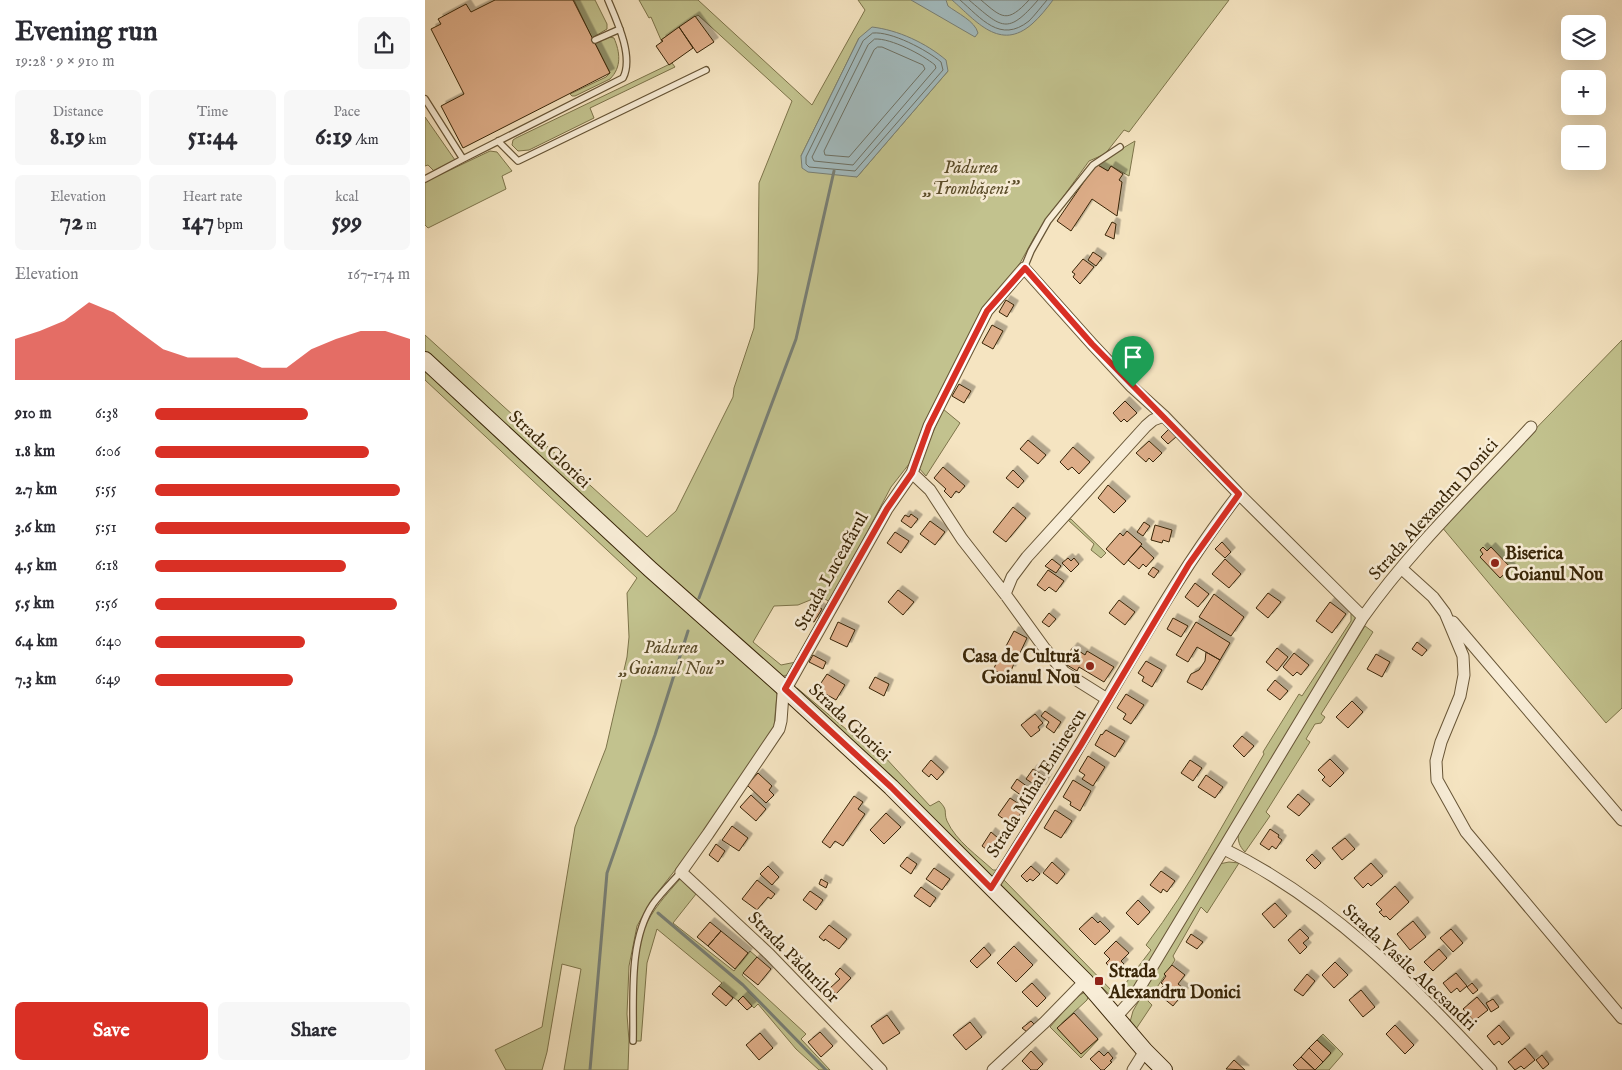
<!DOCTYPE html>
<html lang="en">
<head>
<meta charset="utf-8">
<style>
	:root { --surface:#fff; --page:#f7f7f7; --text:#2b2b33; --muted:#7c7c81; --accent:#d93025 }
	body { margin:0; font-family:"IM FELL English",serif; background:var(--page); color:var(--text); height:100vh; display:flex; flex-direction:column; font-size:19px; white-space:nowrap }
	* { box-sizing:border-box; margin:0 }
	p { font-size:16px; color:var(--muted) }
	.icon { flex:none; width:28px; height:28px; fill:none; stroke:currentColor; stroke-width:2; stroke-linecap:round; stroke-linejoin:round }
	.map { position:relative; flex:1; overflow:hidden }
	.details { display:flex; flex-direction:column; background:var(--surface); width:425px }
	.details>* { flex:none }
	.controls { position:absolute; left:1136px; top:15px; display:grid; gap:10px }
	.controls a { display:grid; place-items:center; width:45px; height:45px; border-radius:8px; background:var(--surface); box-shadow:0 5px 20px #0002; font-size:25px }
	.pin { position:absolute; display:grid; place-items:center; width:42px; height:42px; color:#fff; margin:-51px -21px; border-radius:50% 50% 50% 0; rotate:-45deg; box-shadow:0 0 5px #0007 }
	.pin .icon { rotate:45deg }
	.round { display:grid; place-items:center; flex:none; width:52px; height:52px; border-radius:8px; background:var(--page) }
	.head { display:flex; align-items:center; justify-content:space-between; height:85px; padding:0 15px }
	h1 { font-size:28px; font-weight:700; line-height:38px }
	.metrics { display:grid; grid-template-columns:repeat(3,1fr); gap:8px; height:85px; padding:5px 15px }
	.metrics div { display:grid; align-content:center; border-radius:8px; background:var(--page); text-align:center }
	.metrics b { font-size:25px; font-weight:700 }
	.metrics small { font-size:14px; font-weight:400 }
	.metrics p { font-size:14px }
	.chart { height:140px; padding:10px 15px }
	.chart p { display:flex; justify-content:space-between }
	.chart svg { width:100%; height:90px; margin-top:5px; fill:var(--accent); opacity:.7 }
	.primary-button { display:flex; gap:10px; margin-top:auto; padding:10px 15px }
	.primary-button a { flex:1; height:58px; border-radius:8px; background:var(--accent); color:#fff; font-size:20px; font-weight:700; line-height:58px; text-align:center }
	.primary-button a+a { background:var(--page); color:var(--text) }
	ul { padding:0 15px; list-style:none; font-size:16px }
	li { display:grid; grid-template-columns:80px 60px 1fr; align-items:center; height:38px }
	li i { height:12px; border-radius:6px; background:var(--accent) }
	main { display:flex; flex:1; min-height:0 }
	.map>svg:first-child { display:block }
	.green { fill:#c2c28e; stroke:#7d744a; fill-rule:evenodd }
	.water { fill:#a2bbbf; stroke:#787f75 }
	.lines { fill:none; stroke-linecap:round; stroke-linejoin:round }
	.shore { stroke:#6d7063; stroke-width:1 }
	.stream { stroke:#787f75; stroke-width:3 }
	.building { fill:#deae89; stroke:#382507; filter:url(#shadow) }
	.lane-casing { stroke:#675536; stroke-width:8 }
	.street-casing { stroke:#675536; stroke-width:13 }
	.secondary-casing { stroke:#382507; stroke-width:18 }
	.lane { stroke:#f8edd7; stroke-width:5.5 }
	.street { stroke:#f8edd7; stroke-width:11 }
	.secondary { stroke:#f8edd7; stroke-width:16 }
	.route-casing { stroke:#fff; stroke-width:10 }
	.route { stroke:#d93025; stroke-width:6 }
	.poi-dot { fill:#8f2418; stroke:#f8edd7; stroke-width:2 }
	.labels { text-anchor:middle; stroke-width:5; stroke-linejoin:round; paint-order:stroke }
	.park-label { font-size:18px; font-style:italic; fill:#5a4c29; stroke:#f8edd7 }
	.street-label { font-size:18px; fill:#382507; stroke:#f8edd7 }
	.poi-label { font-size:18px; font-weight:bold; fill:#382507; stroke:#f8edd7; text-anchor:start }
</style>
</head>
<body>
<main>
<section class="details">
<div class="head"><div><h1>Evening run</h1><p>19:28 · 9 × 910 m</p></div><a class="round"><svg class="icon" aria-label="share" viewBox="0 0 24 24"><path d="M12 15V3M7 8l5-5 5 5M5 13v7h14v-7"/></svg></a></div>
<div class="metrics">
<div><p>Distance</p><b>8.19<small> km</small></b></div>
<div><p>Time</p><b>51:44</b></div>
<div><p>Pace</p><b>6:19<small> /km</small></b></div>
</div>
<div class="metrics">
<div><p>Elevation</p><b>72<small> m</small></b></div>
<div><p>Heart rate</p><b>147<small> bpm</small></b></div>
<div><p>kcal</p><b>599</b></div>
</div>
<div class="chart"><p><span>Elevation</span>167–174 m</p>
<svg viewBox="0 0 160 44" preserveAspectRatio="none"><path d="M0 44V24L10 20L20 15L30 6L40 11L50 20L60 29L70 33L80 33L90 33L100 38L110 38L120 29L130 24L140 20L150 20L160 24V44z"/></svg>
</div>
<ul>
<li><b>910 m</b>6:38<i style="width:60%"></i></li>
<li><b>1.8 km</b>6:06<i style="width:84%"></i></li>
<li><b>2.7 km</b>5:55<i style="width:96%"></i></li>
<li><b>3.6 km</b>5:51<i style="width:100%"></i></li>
<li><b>4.5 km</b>6:18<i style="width:75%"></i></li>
<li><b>5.5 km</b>5:56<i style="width:95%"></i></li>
<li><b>6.4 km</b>6:40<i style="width:59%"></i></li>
<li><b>7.3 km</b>6:49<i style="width:54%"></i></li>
</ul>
<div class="primary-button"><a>Save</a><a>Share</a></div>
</section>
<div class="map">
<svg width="1197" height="1070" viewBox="0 0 1197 1070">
	<defs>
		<filter id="shadow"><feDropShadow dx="4.5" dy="-4.5" stdDeviation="0" flood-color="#0004"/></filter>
	</defs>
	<rect width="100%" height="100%" fill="#f5e4c1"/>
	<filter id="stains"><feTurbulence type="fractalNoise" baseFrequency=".004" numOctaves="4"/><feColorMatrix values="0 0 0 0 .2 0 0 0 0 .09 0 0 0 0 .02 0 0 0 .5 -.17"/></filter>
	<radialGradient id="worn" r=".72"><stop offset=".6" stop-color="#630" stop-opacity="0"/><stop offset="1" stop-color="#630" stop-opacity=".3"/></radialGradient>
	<path class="green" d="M149,0H170L182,24V29L167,38Z
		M214,0H273L387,105L440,10L433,0H804L704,132L699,130L680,154L664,161L610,236L589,274L560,308L488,459L466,487L405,602L395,596L373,605L349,606L328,642L356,665L371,662L364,674L354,678L0,352V335L222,537L251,511L308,397L309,388L329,328L333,272L334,183L367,101L273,15L236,40L226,17L224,18ZM434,38L523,71L432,177L376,156Z
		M185,37L189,38C195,52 197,67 185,79L150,96H147L145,94L181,77L185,73L170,43Z
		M247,63L250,67L165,108L169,118L104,150L93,151L87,145L88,140L91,138Z
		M0,117L30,160L9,171L3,165L0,166Z
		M710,141L704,176L686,166L683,171L671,164Z
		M65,151L72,152L87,171L77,176L81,189L3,228L0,225V182Z
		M1197,340V708L1181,723L1016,526Z
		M0,369L234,588L352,693L349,727L279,833L226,901L212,926L204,966L202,1014L204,1041L203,1070H139L156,969L137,964L122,1052L117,1070H81L70,1050L117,1027L150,827L181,748L202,657L204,637L202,593L212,578L0,380Z
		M518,409L535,423L501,476L493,467Z
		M646,519L681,553L676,558L666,550L669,544L643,520Z
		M926,611L934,618L706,994L689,999L574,886L579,880L690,994L694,992L726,950L721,945C766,886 801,818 839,754L838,752L874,694L877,696L926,621Z
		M940,626L948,632L896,714L900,717L896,723L890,724L881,739L885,742L841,812L845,816L820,852C814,846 813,841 813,833Z
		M372,688L434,740L446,742L505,806L514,801C524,811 518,811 522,821C531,841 553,856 568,870H572L567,877L371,691Z
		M804,862L814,863L782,913L776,907L748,956L750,960L723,1001L727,1005L711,1029L705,1022L708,1011L790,868L794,864Z
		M255,879L271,894L248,923L309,971L325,951L332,957L317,975L381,1034L376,1039L405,1070H394L371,1049L333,1004L329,1008L318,996L313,1001L294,986L297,983L232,929L222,963L216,1041H209C210,1008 207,960 219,929C227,910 241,895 255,879Z
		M660,992L664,995L662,1000L632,1028L656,1054L673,1039V1040L656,1058L625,1027C634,1017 649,997 660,992Z
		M898,1034L918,1054L904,1070H890L906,1053L892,1040Z"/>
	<path class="water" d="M486,0H521L523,6C532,13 550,21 553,33L550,37Z
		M527,0H628C622,8 615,17 607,24C575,52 551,21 527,0Z
		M447,27C473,30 501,43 521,60L523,71L432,177L383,172L377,168L376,156L434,38Z"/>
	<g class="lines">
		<path class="shore" d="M535,0C556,18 575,44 604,21C610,15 616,7 622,0
			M544,0C577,28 582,36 613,0
			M556,0C577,18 582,24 604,0
			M448,33C466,31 502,50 516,62L518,70L430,171L384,167L381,164V157L438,41Z
			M450,39C466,38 498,55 510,65L511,68L428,165L389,161L387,157L443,45Z
			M453,47H457L498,65L500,69L424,157L400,155L399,151L449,50Z"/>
		<path class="stream" d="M274,598L371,339L409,171
			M233,913L318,985L401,1070
			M165,1070L182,873L230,735L263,631"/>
	</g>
	<path class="building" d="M70,0H148L185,73L38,148L16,106L39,94L6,29L16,24L13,19L41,4L46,12Z
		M270,16L289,42L272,53L254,27Z
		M254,27L268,48L244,65L231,46L238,41L236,40Z
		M671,164L683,171L686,166L698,174L694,180L697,182L692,216L667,199L646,231L632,221Z
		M687,222L691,224L689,239L680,235Z
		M668,252L677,258L671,266L663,260Z
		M658,259L669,267L655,284L648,277L650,274L647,272Z
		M581,300L589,305L582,317L574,312Z
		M567,325L578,331L568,349L557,343Z
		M534,384L546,391L539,403L527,396Z
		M700,401L712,413L702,422L699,419L696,422L688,413Z
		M744,429L752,436L743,444L736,437Z
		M603,440L621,455L613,464L595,449Z
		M724,441L737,453L728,462L724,458L721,462L711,453Z
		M648,447L665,462L654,474L647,467L643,470L635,462Z
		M518,467L540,486L534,493L531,491L526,498L519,491L521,489L509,478Z
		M588,470L599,481L593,488L581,478Z
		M683,485L701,501L689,513L673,498Z
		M588,507L601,518L581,542L568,532Z
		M486,514L493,519L486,528L476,521L480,515L484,517Z
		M505,521L520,532L510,545L495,534Z
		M719,522L725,526L718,536L712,532Z
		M730,525L747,530L744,542L738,540L737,543L726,540Z
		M702,531L717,544L699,565L681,549L695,533L698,536Z
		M470,532L484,541L476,553L462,543Z
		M797,542L806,552L800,558L790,549Z
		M716,546L729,558L721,567L718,564L714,569L703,560Z
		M1058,547L1062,551L1066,547L1086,568L1075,578L1055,557L1058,554L1055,550Z
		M643,558L646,561L649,558L654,564L646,572L637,563Z
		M627,559L636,566L631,573L620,566Z
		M800,559L816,574L804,588L787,574Z
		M728,567L734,571L729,578L723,574Z
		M623,570L639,581L631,592L624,587L620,591L612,585Z
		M770,583L784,594L773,607L760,597Z
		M473,590L489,602L478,615L463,602Z
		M843,593L856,602L843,618L831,608Z
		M789,594L819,617L806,636L774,617Z
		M694,600L710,612L700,625L684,613Z
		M905,602L921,614L907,633L891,621Z
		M392,606L397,609L389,622L384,620Z
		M624,613L631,619L624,627L617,622Z
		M748,618L763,626L756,637L742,629Z
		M413,622L430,630L422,647L405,639Z
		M771,622L805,643L795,660L772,647L763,662L751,655Z
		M589,631L602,638L594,655L580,648Z
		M992,642L1002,650L997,656L987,649Z
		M648,647L660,655L662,651L689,667L679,682L654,667L652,671L642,665L647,656L643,654Z
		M852,648L863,657L852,671L841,662Z
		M781,652L795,660L777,690L762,682L766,674L774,670L780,661Z
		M869,653L884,665L876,675L872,672L868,676L858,667Z
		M576,654L590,661L586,671L581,669L579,675L568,670Z
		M951,654L965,662L957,677L942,669Z
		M388,655L401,662L398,669L384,662Z
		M721,661L737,670L727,687L717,681L719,677L713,673Z
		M402,674L420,685L411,700L392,689Z
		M450,677L464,684L459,696L444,688Z
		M850,680L863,691L855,700L842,690Z
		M701,694L719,705L706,724L698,719L701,714L692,708Z
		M927,701L938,712L923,728L911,717Z
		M620,711L636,722L629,733L621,727L624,722L616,716Z
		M610,714L618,723L613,727L615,730L606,737L596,725Z
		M681,730L700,741L690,757L670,745L676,734L677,735Z
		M817,736L829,746L819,757L808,746Z
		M663,756L680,767L668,786L657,779L660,775L654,771Z
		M905,759L919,773L905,787L897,780L900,777L893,770Z
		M506,760L519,772L512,780L506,774L504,777L497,771Z
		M765,760L777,768L768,781L756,773Z
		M608,769L622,778L616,789L601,779Z
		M333,773L347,786L344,790L349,795L341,803L322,785Z
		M781,775L798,787L790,798L773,787Z
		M592,779L607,790L601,799L586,788Z
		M648,780L666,791L655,811L645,805L646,802L638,797Z
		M873,794L885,804L874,816L862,807Z
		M326,795L341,809L331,821L315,807Z
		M429,796L438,802L433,809L440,814L418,846L410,841L405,848L397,842Z
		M585,798L600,808L587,825L573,815Z
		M630,810L647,821L636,838L619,828Z
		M461,813L476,827L459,844L445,830Z
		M307,826L323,838L314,851L297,840Z
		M845,829L854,835L853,837L857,840L851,849L847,846L844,850L835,844Z
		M566,832L580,844L573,853L568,849L565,852L557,846Z
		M920,838L930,849L917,860L907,848Z
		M291,844L300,851L293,862L284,855Z
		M887,854L896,863L890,869L881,860Z
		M482,857L492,864L486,874L475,866Z
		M627,862L640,874L632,884L618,873Z
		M946,863L958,876L946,886L943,883L938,888L929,878Z
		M343,866L354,877L347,885L335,874Z
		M606,866L615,874L608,881L605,879L602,882L596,876Z
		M509,868L525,879L517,890L501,879Z
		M736,871L750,881L742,892L738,889L736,893L725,885Z
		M396,879L403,883L401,888L394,884Z
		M332,880L350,894L346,899L343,897L332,910L317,899Z
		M970,886L984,902L965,920L961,916L959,917L954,912L957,910L951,904Z
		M496,887L511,898L505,907L489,896Z
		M385,891L398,900L391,910L378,900Z
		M713,900L725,912L713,925L701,913Z
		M850,903L862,916L849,928L837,914Z
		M667,917L673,923L675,921L685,931L670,945L654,929Z
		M988,921L1001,937L985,950L972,934Z
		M285,922L296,931L283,946L272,937Z
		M404,925L422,939L414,949L400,939L399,941L394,937Z
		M875,929L884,938L878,943L882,947L875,954L863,940Z
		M1026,929L1038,943L1028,952L1015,938Z
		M296,931L323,953L310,969L283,946Z
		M766,934L778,942L772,949L761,942Z
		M691,941L704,953L696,961L699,964L690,973L681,963L685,959L679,953Z
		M589,946L608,965L591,982L572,963Z
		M559,947L566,955L552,968L545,961Z
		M1014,949L1022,958L1008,971L999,962Z
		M332,957L346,969L333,985L318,973Z
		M910,962L923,975L909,988L897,975Z
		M747,965L760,975L753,984L761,990L748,1006L732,993L739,985L736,983L741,976L739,974Z
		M415,968L426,978L411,994L405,988L415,979L410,974Z
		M1031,973L1042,986L1035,992L1032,988L1026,993L1018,983Z
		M882,974L890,981L878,996L869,990Z
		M607,983L621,998L612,1007L597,992Z
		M1047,983L1053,990L1048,994L1042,987Z
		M294,986L308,998L301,1006L287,994Z
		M936,990L950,1007L938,1017L924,1000Z
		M318,996L327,1006L322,1010L313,1001Z
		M1052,997L1063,1010L1049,1021L1038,1009Z
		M1068,999L1074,1007L1066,1012L1061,1003Z
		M649,1013L673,1039L656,1054L632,1028Z
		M462,1015L475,1033L458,1044L446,1026Z
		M606,1021L610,1025L602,1032L597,1028Z
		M545,1022L557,1037L541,1050L528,1035Z
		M970,1025L989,1045L980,1054L961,1034Z
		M1074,1025L1085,1038L1077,1045L1074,1041L1069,1045L1062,1036Z
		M395,1032L408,1046L396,1057L383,1042Z
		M335,1033L348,1048L334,1060L321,1045Z
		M892,1040L906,1053L898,1062L884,1048Z
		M884,1048L898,1062L890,1070L876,1057Z
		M1100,1048L1110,1060L1099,1069L1096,1066L1090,1070L1083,1062Z
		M606,1051L618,1064L612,1070H606L597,1061Z
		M674,1051L679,1056L683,1052L688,1058L685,1061L687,1062L679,1070H676L665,1059Z
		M1117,1055L1124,1064L1118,1069L1111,1060Z
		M876,1057L890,1070H873L868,1065Z
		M809,1060L820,1070L801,1069Z"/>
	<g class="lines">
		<g class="lane-casing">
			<path id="lane" d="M170,40L195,29
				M0,99L38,159L198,78C209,57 192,21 183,0
				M73,141L93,161L281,70
				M0,179L38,159
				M599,268L606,251L623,221L668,165L695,147
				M208,1041C209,998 203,941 228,904C236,893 247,882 256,872"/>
		</g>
		<g class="street-casing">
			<path id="street" d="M487,473L505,490L537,539L580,594L620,649L639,672L682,699
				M976,568L1008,597L1020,613L1038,656L1039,675L1035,696L1016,742L1011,761L1012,780L1041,832L1197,1018
				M580,594L587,577L602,557L721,426L728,420L739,416
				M1028,622L1197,820
				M799,849C904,900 988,985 1066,1070
				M567,888C597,840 628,792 656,743C707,659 753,572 814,494
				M691,1017L709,997L938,617C987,548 1049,489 1106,427
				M456,1070L344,954L256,872L283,834L354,729L356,721L358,694L462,509L487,473L504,426L562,311L599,268L667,344L707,387L739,416L814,494L938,617
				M568,1070L620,1022L660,981
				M708,1070L720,1051"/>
		</g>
		<g class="secondary-casing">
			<path id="secondary" d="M0,360L225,569L360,689L466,787L660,981L720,1051L739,1070"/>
		</g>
		<use href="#lane" class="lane"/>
		<use href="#street" class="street"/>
		<use href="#secondary" class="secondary"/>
	</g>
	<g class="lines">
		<g class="route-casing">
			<path id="route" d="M600,268L667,344L814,494L764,564L656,745L566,888L466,787L360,689L462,509L487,473L504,426L562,311Z"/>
		</g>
		<use href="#route" class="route"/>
	</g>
	<g class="poi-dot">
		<circle cx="1070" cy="563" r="5"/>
		<circle cx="665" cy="666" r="5"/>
		<rect x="669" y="976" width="10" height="10" rx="2.5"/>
	</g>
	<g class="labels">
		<g class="park-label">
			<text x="546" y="173">Pădurea<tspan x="546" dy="21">„Trombășeni”</tspan></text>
			<text x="246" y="653">Pădurea<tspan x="246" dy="21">„Goianul Nou”</tspan></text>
		</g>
		<g class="street-label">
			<text transform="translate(125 449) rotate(43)" y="6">Strada Gloriei</text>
			<text transform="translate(1008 509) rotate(-48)" y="6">Strada Alexandru Donici</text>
			<text transform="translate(406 571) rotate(-61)" y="6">Strada Luceafărul</text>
			<text transform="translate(425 722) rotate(43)" y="6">Strada Gloriei</text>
			<text transform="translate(611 783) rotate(-58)" y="6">Strada Mihai Eminescu</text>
			<text transform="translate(369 957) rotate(45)" y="6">Strada Pădurilor</text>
			<text transform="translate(985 967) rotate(43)" y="6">Strada Vasile Alecsandri</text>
		</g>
		<g class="poi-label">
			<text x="1080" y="559">Biserica<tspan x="1080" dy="21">Goianul Nou</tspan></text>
			<text x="655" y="662" text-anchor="end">Casa de Cultură<tspan x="655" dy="21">Goianul Nou</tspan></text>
			<text x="684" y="977">Strada<tspan x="684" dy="21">Alexandru Donici</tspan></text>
		</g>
	</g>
	<rect width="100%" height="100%" filter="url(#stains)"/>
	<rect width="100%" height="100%" fill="url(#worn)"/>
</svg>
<div class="controls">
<a><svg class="icon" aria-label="layers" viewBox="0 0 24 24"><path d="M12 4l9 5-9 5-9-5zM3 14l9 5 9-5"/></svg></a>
<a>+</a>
<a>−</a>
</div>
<div class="pin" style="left:708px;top:387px;background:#1e9e55"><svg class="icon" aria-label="arrive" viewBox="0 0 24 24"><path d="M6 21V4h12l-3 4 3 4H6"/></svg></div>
</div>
</main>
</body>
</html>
